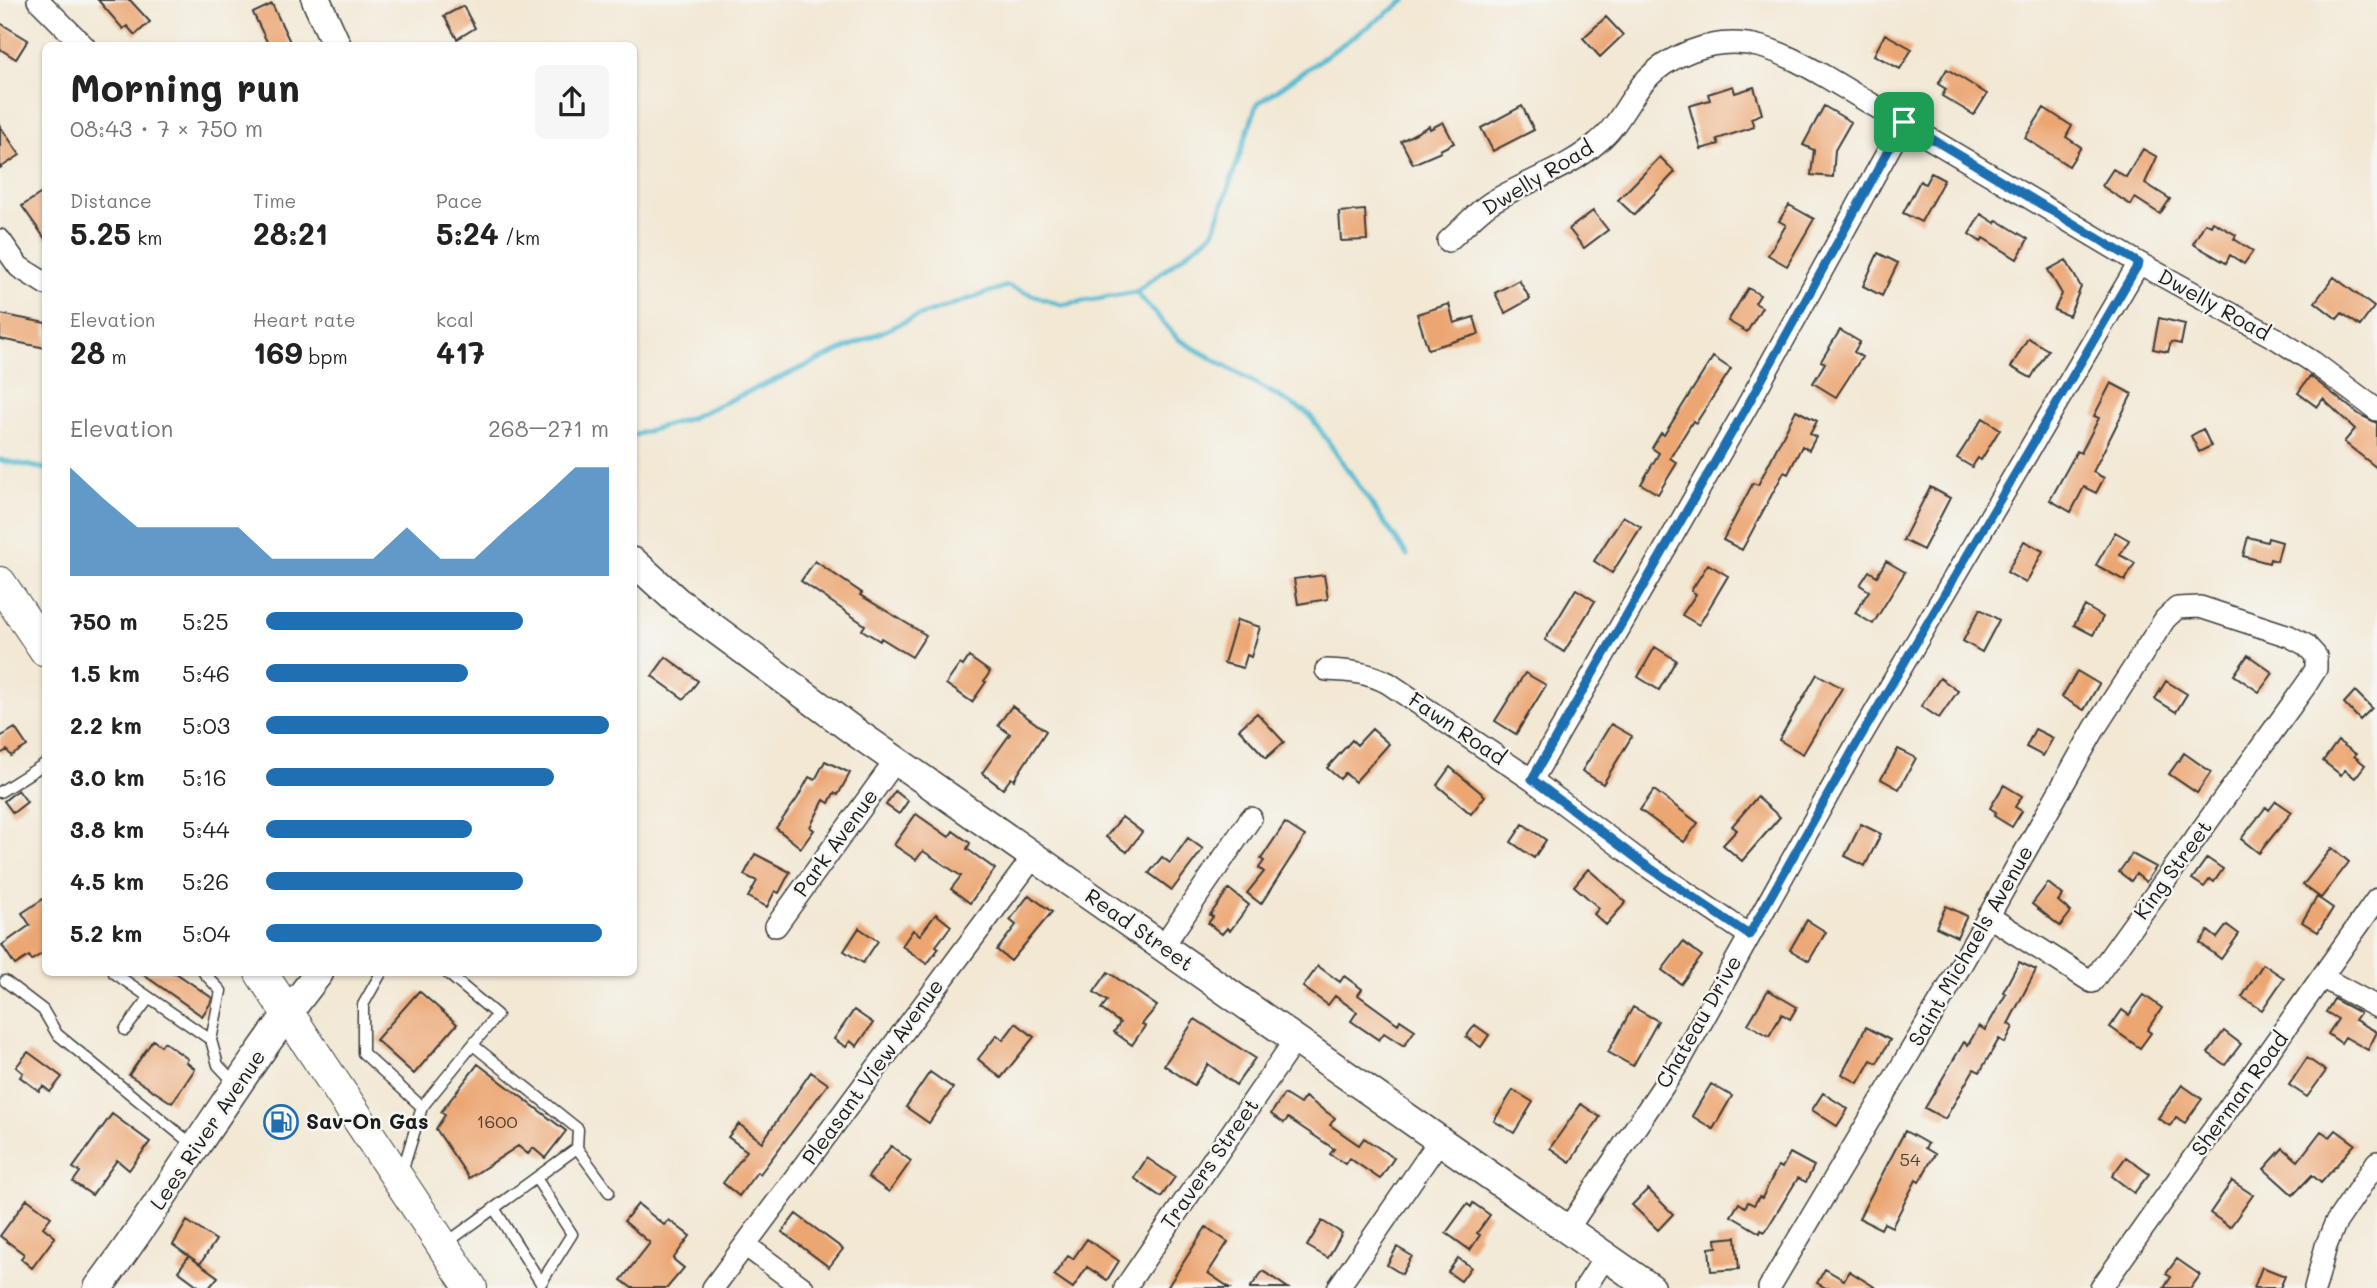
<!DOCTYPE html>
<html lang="en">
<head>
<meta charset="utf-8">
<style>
	:root { --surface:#fff; --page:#f6f6f6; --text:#222; --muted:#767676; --accent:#1f6fb2 }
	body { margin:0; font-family:Mali,sans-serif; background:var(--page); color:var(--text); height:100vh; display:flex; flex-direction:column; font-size:26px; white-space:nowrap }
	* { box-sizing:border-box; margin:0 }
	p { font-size:23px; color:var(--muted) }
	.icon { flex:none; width:38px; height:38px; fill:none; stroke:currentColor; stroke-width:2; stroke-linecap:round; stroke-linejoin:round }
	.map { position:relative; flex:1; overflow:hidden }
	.drawer { position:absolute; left:42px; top:42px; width:595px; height:934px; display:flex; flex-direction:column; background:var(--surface); border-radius:10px; box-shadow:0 2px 5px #0004 }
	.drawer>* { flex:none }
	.pin { position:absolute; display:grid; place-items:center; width:60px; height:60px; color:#fff; margin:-30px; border-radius:14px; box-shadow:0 4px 10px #0006 }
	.round { display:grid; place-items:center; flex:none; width:74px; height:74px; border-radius:10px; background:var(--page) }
	.summary { display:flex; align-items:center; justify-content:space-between; height:119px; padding:0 28px }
	h1 { font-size:38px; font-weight:700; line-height:52px }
	.stats { display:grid; grid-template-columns:repeat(3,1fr); gap:10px; height:119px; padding:7px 28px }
	.stats div { display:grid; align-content:center }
	.stats b { font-size:30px; font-weight:700 }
	.stats small { font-size:19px; font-weight:400 }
	.stats p { font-size:19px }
	.chart { height:196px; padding:14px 28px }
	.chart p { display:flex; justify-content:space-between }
	.chart svg { width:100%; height:126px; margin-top:7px; fill:var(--accent); opacity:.7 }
	ul { padding:0 28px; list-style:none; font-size:23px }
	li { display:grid; grid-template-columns:112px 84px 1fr; align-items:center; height:52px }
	li i { height:18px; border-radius:9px; background:var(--accent) }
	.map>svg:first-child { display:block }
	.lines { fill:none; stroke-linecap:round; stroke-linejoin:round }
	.stream { stroke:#53bad1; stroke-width:5 }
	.building { fill:#eca672 }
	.lane-casing { stroke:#3c3b38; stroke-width:13 }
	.street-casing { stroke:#3c3b38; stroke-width:24 }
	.secondary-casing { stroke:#3c3b38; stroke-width:31 }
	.primary-casing { stroke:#3c3b38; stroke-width:34 }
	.lane { stroke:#fff; stroke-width:10 }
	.street { stroke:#fff; stroke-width:21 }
	.secondary { stroke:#fff; stroke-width:28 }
	.primary { stroke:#fff; stroke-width:32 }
	.route-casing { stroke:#fff; stroke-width:14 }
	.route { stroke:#1f6fb2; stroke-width:9 }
	.labels { text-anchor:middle; stroke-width:5; stroke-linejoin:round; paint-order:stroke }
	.number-label { font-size:18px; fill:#503e32 }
	.street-label { font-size:21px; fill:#1c1c1c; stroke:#f6f6f2 }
	.poi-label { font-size:21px; font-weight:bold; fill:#1c1c1c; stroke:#f6f6f2; text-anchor:start }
</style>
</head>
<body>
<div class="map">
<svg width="2377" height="1288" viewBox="0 0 2377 1288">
	<rect width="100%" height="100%" fill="#f6f6f2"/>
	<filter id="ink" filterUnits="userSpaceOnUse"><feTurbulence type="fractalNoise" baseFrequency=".0143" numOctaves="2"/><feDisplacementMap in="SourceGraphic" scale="14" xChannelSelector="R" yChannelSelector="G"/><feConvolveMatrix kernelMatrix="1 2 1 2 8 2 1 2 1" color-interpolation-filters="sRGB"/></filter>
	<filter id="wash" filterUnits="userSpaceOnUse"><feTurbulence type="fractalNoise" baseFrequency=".00686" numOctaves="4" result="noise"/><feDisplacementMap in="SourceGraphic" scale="28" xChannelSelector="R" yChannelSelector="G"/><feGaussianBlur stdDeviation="1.57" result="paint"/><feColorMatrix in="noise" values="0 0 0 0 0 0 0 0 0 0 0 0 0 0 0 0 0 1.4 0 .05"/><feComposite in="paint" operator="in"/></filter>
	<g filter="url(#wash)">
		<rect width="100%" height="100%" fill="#f2e8d4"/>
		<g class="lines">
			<path class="stream" d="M1136,292L1178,339L1309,414L1407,555
				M634,435L690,418L913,318L1007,286L1061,305L1136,292L1213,233L1257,104L1406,0
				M0,460L46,469"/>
		</g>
		<g id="blocks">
			<path class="building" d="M98,0H130L150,22L135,35L127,26L123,29Z
				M272,4L292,46H269L253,13Z
				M463,6L475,28L457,39L444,16Z
				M1606,17L1623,35L1600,57L1583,38Z
				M0,23L28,40L16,59L0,49Z
				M1885,34L1912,49L1900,69L1874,55Z
				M1947,69L1987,94L1974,115L1942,96L1946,89L1938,84Z
				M1733,86L1735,93L1754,87L1762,114L1751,118L1754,127L1717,139L1719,144L1701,149L1689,106L1710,100L1708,94Z
				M1522,106L1534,130L1493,151L1481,128Z
				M1824,106L1851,122L1835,150L1833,177L1811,175L1814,150L1803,145Z
				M2044,108L2072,126L2066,137L2081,147L2069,166L2025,138Z
				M1443,122L1454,143L1440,150L1441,152L1413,164L1401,141L1429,126L1430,129Z
				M0,126L20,155L0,168Z
				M2143,149L2157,157L2145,183L2170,199L2160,214L2135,198L2131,205L2102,186L2113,169L2126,177Z
				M1660,157L1675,172L1634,215L1618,200Z
				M1931,173L1944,180L1921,222L1903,213L1920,181L1925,184Z
				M46,190V240L22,206Z
				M1789,205L1814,219L1787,266L1768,255L1786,225L1779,221Z
				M1365,210L1367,240L1341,241L1339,212Z
				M1593,211L1608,230L1584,248L1569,229Z
				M1981,214L1995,223L1997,220L2028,239L2017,259L1983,238L1981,242L1969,234Z
				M2213,222L2236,235L2234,239L2253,251L2244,264L2230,255L2226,263L2193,244L2205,223L2211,226Z
				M1878,253L1898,263L1882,296L1863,286Z
				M2066,260L2081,287L2069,316L2054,310L2062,294L2048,270Z
				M2334,277L2374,307L2360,326L2342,313L2337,319L2315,302Z
				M1519,280L1530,299L1505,313L1495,293Z
				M1748,288L1760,295L1755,303L1762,307L1747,332L1728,321Z
				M1449,304L1454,323L1474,317L1479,334L1428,349L1417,314Z
				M0,314L46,323V348L0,339Z
				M2159,318L2185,324L2181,344L2171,342L2168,352L2153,349Z
				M1840,330L1860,342L1854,352L1862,357L1836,397L1813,383L1825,363L1821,361Z
				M2028,338L2048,350L2031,378L2011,367Z
				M1713,357L1731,369L1696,423L1693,421L1670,458L1677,463L1658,494L1641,484L1659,453L1652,448L1661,433L1664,435Z
				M2310,376L2360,415L2377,423V468L2344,442L2355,429L2323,399L2317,407L2298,393Z
				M2111,383L2132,394L2093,472L2104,478L2096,493L2084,487L2071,512L2050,500L2077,451L2081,453L2099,418L2094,416Z
				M1796,410L1817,421L1810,434L1816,437L1809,450L1802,446L1788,474L1784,472L1742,550L1723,540L1753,483L1758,485Z
				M1983,418L2000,429L1981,460L1978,458L1972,467L1957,458Z
				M2203,429L2211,446L2199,452L2191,436Z
				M1930,487L1950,498L1923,550L1903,540Z
				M1623,516L1641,527L1612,573L1594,561Z
				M2115,532L2129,540L2120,555L2135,563L2125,581L2096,565Z
				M2248,537L2267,542L2268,538L2282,542L2277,561L2270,559L2269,563L2243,556Z
				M2024,541L2043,551L2026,583L2007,572Z
				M815,561L862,593L860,595L926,635L912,657L881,638L880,641L862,630L865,625L801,581Z
				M1886,561L1905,572L1873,624L1855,613L1869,591L1860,585L1869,571L1877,576Z
				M1708,564L1728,576L1699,625L1682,615L1696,594L1691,591Z
				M1324,575L1328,599L1298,604L1294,579Z
				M1576,589L1595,601L1564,652L1545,640Z
				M2085,606L2103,617L2093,635L2074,625Z
				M1980,609L1999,620L1982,652L1963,641Z
				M1237,620L1260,627L1251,657L1247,655L1243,668L1224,663Z
				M1655,647L1676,660L1659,690L1638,677Z
				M2248,655L2273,673L2259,692L2234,675Z
				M666,657L698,681L684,699L652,676Z
				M969,657L990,672L984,681L986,682L972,702L946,684L960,664L963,666Z
				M2077,671L2099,684L2084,710L2062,697Z
				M1525,673L1546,685L1516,734L1495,721Z
				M1817,674L1842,688L1803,754L1779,740Z
				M1940,678L1958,691L1939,718L1921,706Z
				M2166,681L2187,694L2176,712L2155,699Z
				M2355,691L2372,708L2360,720L2344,703Z
				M1012,706L1046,731L1014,780L1011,778L1003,789L982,773L1010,734L998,725Z
				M1257,713L1284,742L1266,758L1239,729Z
				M1611,724L1632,736L1603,784L1582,771Z
				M15,728L27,746L11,756L7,750L0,754V737Z
				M1372,729L1389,744L1355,782L1345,773L1340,779L1327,768L1352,740L1357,745Z
				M2035,729L2053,738L2043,756L2026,747Z
				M2338,741L2356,754L2354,756L2365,765L2355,778L2345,770L2341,775L2323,761Z
				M1898,749L1916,758L1899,789L1881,779Z
				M2184,753L2211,772L2197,793L2169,774Z
				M825,761L850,773L838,795L834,793L829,803L824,800L810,827L814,830L801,848L776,828L797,799L809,777L815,780Z
				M1450,767L1485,796L1471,814L1437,785Z
				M2004,785L2022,796L2015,807L2022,811L2012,827L1994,816L1996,812L1990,808Z
				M18,790L27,802L13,813L4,801Z
				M1654,790L1698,823L1684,842L1640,810Z
				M895,791L908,801L899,814L886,805Z
				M1757,797L1780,817L1742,861L1723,845L1737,830L1732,826Z
				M2276,801L2292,812L2259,853L2241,839L2266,807L2269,810Z
				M916,814L949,837L953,831L970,843L967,849L995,869L970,903L951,889L961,876L923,851L916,860L894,845Z
				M1122,817L1142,832L1127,852L1106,837Z
				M1285,823L1305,836L1261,904L1247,893L1264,872L1259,868L1264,861L1261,859Z
				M1523,824L1546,840L1534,858L1511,842Z
				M1861,824L1881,834L1865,866L1845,856Z
				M1188,838L1203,849L1172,890L1149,873L1162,857L1170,863Z
				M2332,848L2349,862L2321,898L2303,885Z
				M755,854L790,872L779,893L775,891L767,907L748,897L757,881L744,875Z
				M2132,854L2156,867L2146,882L2136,874L2131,881L2119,872Z
				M2207,858L2223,869L2214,882L2210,879L2204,887L2192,879Z
				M1588,869L1626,902L1606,925L1594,914L1599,908L1574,886Z
				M2048,883L2063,895L2058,901L2071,912L2060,926L2032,904Z
				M1229,889L1249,905L1230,931L1227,928L1222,934L1208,923L1213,917L1210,915Z
				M1029,895L1052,912L1011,961L997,950L1016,925L1010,920Z
				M46,897V951L32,960L29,956L15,965L2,945L30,925L22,913Z
				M2317,897L2333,908L2318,932L2302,922Z
				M1946,906L1967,916L1957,937L1936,927Z
				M936,914L951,926L936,946L939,948L927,964L902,946L913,930L920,935Z
				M1807,920L1826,932L1809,961L1790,950Z
				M2227,925L2239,934L2221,959L2200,943L2208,931L2217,938Z
				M859,928L878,941L863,963L844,951Z
				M1683,942L1702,956L1681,984L1662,970Z
				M2019,962L2036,970L2008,1024L2013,1027L2005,1043L1999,1039L1980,1072L1974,1069L1945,1119L1925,1108L1964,1042L1968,1045L1979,1026L1985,1030L2006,994L2003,992Z
				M2263,964L2284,978L2262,1010L2242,997Z
				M1318,966L1340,982L1344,976L1362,989L1358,995L1398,1024L1400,1020L1415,1030L1404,1046L1384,1033L1379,1040L1351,1021L1357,1012L1335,996L1328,1005L1303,987Z
				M1108,972L1157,1006L1142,1024L1145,1026L1132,1045L1114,1032L1120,1023L1101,1009L1107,1001L1094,992Z
				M141,973H176L212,998L210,1004L202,1016Z
				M1768,990L1797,1007L1790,1019L1782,1014L1769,1036L1748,1024Z
				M419,991L457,1024L414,1074L376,1040Z
				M2144,995L2162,1008L2147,1030L2151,1033L2140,1048L2110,1027L2122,1010L2129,1015Z
				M2334,999L2360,1013L2355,1020L2377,1032L2368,1050L2345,1037L2341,1043L2328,1034L2338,1019L2326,1012Z
				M1633,1007L1658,1021L1633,1066L1608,1052Z
				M854,1010L873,1023L857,1046L850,1041L846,1047L834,1039Z
				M1195,1019L1255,1058L1236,1085L1208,1064L1194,1085L1164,1065Z
				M1016,1023L1034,1037L1001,1078L978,1059L997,1035L1003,1040Z
				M1475,1025L1489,1035L1481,1047L1466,1037Z
				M1866,1027L1890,1040L1877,1063L1871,1060L1858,1083L1842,1074Z
				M2224,1031L2241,1044L2225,1065L2208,1053Z
				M153,1040L161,1046L164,1042L188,1059L186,1062L195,1069L172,1103L129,1075Z
				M28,1052L62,1077L50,1092L43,1086L39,1091L20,1077L23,1073L16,1067Z
				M2307,1058L2326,1071L2307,1097L2289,1085Z
				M478,1064L566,1131L545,1158L533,1148L528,1154L518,1146L469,1178L436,1129L445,1115L441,1112Z
				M811,1072L828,1084L760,1174L757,1172L739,1196L723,1183L747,1151L728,1137L739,1124L762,1142Z
				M930,1072L953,1088L929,1123L906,1107Z
				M1711,1084L1732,1096L1713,1129L1692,1116Z
				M2182,1085L2202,1099L2185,1123L2176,1117L2170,1126L2158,1118Z
				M1513,1090L1533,1102L1514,1133L1494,1121Z
				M1823,1093L1848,1109L1837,1126L1812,1110Z
				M1284,1094L1300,1104L1305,1097L1335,1118L1330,1125L1359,1145L1364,1138L1394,1158L1380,1179L1349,1158L1345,1164L1330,1154L1334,1149L1288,1118L1284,1123L1271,1114Z
				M1581,1104L1600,1117L1570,1162L1550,1148Z
				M112,1114L150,1142L129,1170L117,1160L92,1195L73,1182L80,1172L73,1168Z
				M2336,1130L2355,1144L2321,1183L2312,1175L2293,1195L2264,1169L2283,1148L2298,1161L2321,1131L2330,1137Z
				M1905,1131L1928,1144L1925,1148L1935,1154L1919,1182L1916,1180L1892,1227L1884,1223L1881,1229L1859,1218Z
				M891,1146L911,1161L889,1192L868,1177Z
				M1790,1153L1814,1166L1806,1182L1798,1178L1765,1232L1761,1230L1760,1233L1731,1216L1739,1203L1745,1207L1748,1202L1754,1205L1759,1197L1762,1198L1778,1166L1782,1168Z
				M2126,1157L2149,1174L2134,1193L2112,1176Z
				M1147,1158L1175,1177L1161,1197L1134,1178Z
				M2232,1181L2253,1195L2230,1227L2210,1213Z
				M1648,1189L1673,1214L1658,1230L1632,1205Z
				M27,1199L51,1217L43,1227L55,1237L32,1268L21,1259L24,1254L0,1236Z
				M1473,1203L1490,1215L1477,1233L1480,1235L1470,1250L1446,1233L1467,1204L1471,1207Z
				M638,1204L664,1225L669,1220L690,1236L673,1259L684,1268L667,1288H632L621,1280L650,1243L624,1221Z
				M796,1214L843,1249L829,1267L782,1232Z
				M187,1221L216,1240L200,1264L173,1245Z
				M1322,1221L1342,1233L1328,1258L1307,1246Z
				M1206,1227L1228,1242L1208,1273L1230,1288H1167Z
				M1736,1237L1739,1269L1711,1271L1709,1248L1717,1247L1716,1239Z
				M1087,1239L1119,1261L1107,1280L1087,1267L1073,1288L1054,1275L1068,1256L1073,1259Z
				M1397,1247L1412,1256L1402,1274L1387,1265Z
				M189,1256L218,1277L209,1288H201L178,1271Z
				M1458,1258L1471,1267L1461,1281L1448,1272Z
				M2177,1259L2200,1275L2191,1288H2164L2171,1277L2166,1274Z
				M2262,1267L2285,1276L2280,1288H2254Z
				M1825,1269L1844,1280L1849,1271L1876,1288H1826L1817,1283Z
				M1263,1271L1288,1288H1250Z"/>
		</g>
	</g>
	<g filter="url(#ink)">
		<use href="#blocks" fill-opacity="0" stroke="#3c3b38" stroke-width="2"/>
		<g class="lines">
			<g class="lane-casing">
				<path id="lane" d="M0,792L46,763
					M114,973L211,1040L218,1065L235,1083
					M204,973L221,991L211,1040
					M381,973L363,1005V1053L422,1107
					M5,981L43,1010L57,1034L194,1146
					M125,1030L149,998
					M473,1045L578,1129L577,1148
					M402,1172L422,1107L497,1015L447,973
					M494,1208L541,1283L572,1234L536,1178
					M445,1244L577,1148L609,1192"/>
			</g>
			<g class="street-casing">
				<path id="street" d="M38,0L84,46
					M0,240L19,267L46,284
					M1448,241C1462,229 1476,212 1492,202C1526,181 1568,169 1598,142C1618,126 1627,103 1643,83C1656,68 1672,58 1691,51C1743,31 1780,51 1826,77L2139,263L2277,339L2313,362L2377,410
					M1326,670C1349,671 1367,672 1388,683L1532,780L1644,864L1749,935
					M1532,780L1746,408L1904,122
					M776,926L896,760
					M1163,946L1251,818
					M2323,978L2377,1007
					M1567,1230L1680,1061L1857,743L2139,263
					M745,1245L803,1288
					M713,1288L1034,856
					M1125,1288L1295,1040
					M1338,1288L1439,1141
					M1585,1288L1605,1257
					M1769,1288L1944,995L2095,728L2165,619L2177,608L2200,607L2289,636L2306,645L2316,656V669L2306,685L2092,982L1988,916
					M2101,1288L2377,899
					M2315,1288L2326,1246L2335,1224L2377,1162"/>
			</g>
			<g class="secondary-casing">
				<path id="secondary" d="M316,0L337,46
					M634,562L677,601L851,729L1651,1288
					M98,1288C175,1185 239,1073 319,973"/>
			</g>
			<g class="primary-casing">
				<path id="primary" d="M0,583L46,651
					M261,973L471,1288"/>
			</g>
			<use href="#lane" class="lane"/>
			<use href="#street" class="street"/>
			<use href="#secondary" class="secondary"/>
			<use href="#primary" class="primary"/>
		</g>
	</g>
	<g class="lines" filter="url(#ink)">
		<g class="route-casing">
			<path id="route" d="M1904,122L2139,263L1857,743L1749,935L1644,864L1532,779L1746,408Z"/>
		</g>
		<use href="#route" class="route"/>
	</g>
	<defs>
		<g id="fuel-ring" transform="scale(1.75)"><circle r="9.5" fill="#f6f6f2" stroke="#1f6fb2" stroke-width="1.5"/><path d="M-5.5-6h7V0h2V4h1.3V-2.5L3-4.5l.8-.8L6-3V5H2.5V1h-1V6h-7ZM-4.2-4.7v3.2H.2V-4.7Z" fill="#1f6fb2"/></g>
	</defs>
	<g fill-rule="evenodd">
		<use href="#fuel-ring" x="281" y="1122"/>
	</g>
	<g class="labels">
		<g class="number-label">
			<text x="497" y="1128">1600</text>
			<text x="1910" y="1166">54</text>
		</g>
		<g class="street-label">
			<text transform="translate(1538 178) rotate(-31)" y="7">Dwelly Road</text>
			<text transform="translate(2214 305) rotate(29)" y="7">Dwelly Road</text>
			<text transform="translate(1457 729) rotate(34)" y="7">Fawn Road</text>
			<text transform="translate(836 843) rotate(-54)" y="7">Park Avenue</text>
			<text transform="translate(2173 870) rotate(-54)" y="7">King Street</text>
			<text transform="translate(1139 930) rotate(35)" y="7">Read Street</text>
			<text transform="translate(1971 946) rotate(-60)" y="7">Saint Michaels Avenue</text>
			<text transform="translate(1699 1022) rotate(-60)" y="7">Chateau Drive</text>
			<text transform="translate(873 1072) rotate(-54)" y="7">Pleasant View Avenue</text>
			<text transform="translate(2240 1094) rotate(-54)" y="7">Sherman Road</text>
			<text transform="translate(208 1130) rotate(-56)" y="7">Lees River Avenue</text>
			<text transform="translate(1210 1164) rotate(-55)" y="7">Travers Street</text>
		</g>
		<g class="poi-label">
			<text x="306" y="1129">Sav-On Gas</text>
		</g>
	</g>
</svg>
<div class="pin" style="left:1904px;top:122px;background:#1e9e55"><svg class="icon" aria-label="arrive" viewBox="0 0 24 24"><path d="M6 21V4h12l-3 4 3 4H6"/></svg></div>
<section class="drawer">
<div class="summary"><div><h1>Morning run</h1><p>08:43 · 7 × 750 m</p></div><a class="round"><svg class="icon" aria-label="share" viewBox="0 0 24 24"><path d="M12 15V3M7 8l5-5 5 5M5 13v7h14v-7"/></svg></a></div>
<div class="stats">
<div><p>Distance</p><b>5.25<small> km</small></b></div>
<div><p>Time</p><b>28:21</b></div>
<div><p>Pace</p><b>5:24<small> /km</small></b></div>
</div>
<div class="stats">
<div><p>Elevation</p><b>28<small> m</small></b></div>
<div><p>Heart rate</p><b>169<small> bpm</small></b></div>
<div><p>kcal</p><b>417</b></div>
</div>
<div class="chart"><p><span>Elevation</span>268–271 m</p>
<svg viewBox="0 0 160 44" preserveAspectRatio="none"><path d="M0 44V6L10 17L20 27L30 27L40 27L50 27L60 38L70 38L80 38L90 38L100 27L110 38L120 38L130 27L140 17L150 6L160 6V44z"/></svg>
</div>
<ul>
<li><b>750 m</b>5:25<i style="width:75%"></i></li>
<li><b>1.5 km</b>5:46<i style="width:59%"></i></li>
<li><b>2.2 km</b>5:03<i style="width:100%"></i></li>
<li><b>3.0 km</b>5:16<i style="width:84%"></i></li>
<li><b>3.8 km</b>5:44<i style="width:60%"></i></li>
<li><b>4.5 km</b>5:26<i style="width:75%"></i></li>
<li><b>5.2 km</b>5:04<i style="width:98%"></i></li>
</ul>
</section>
</div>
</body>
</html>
